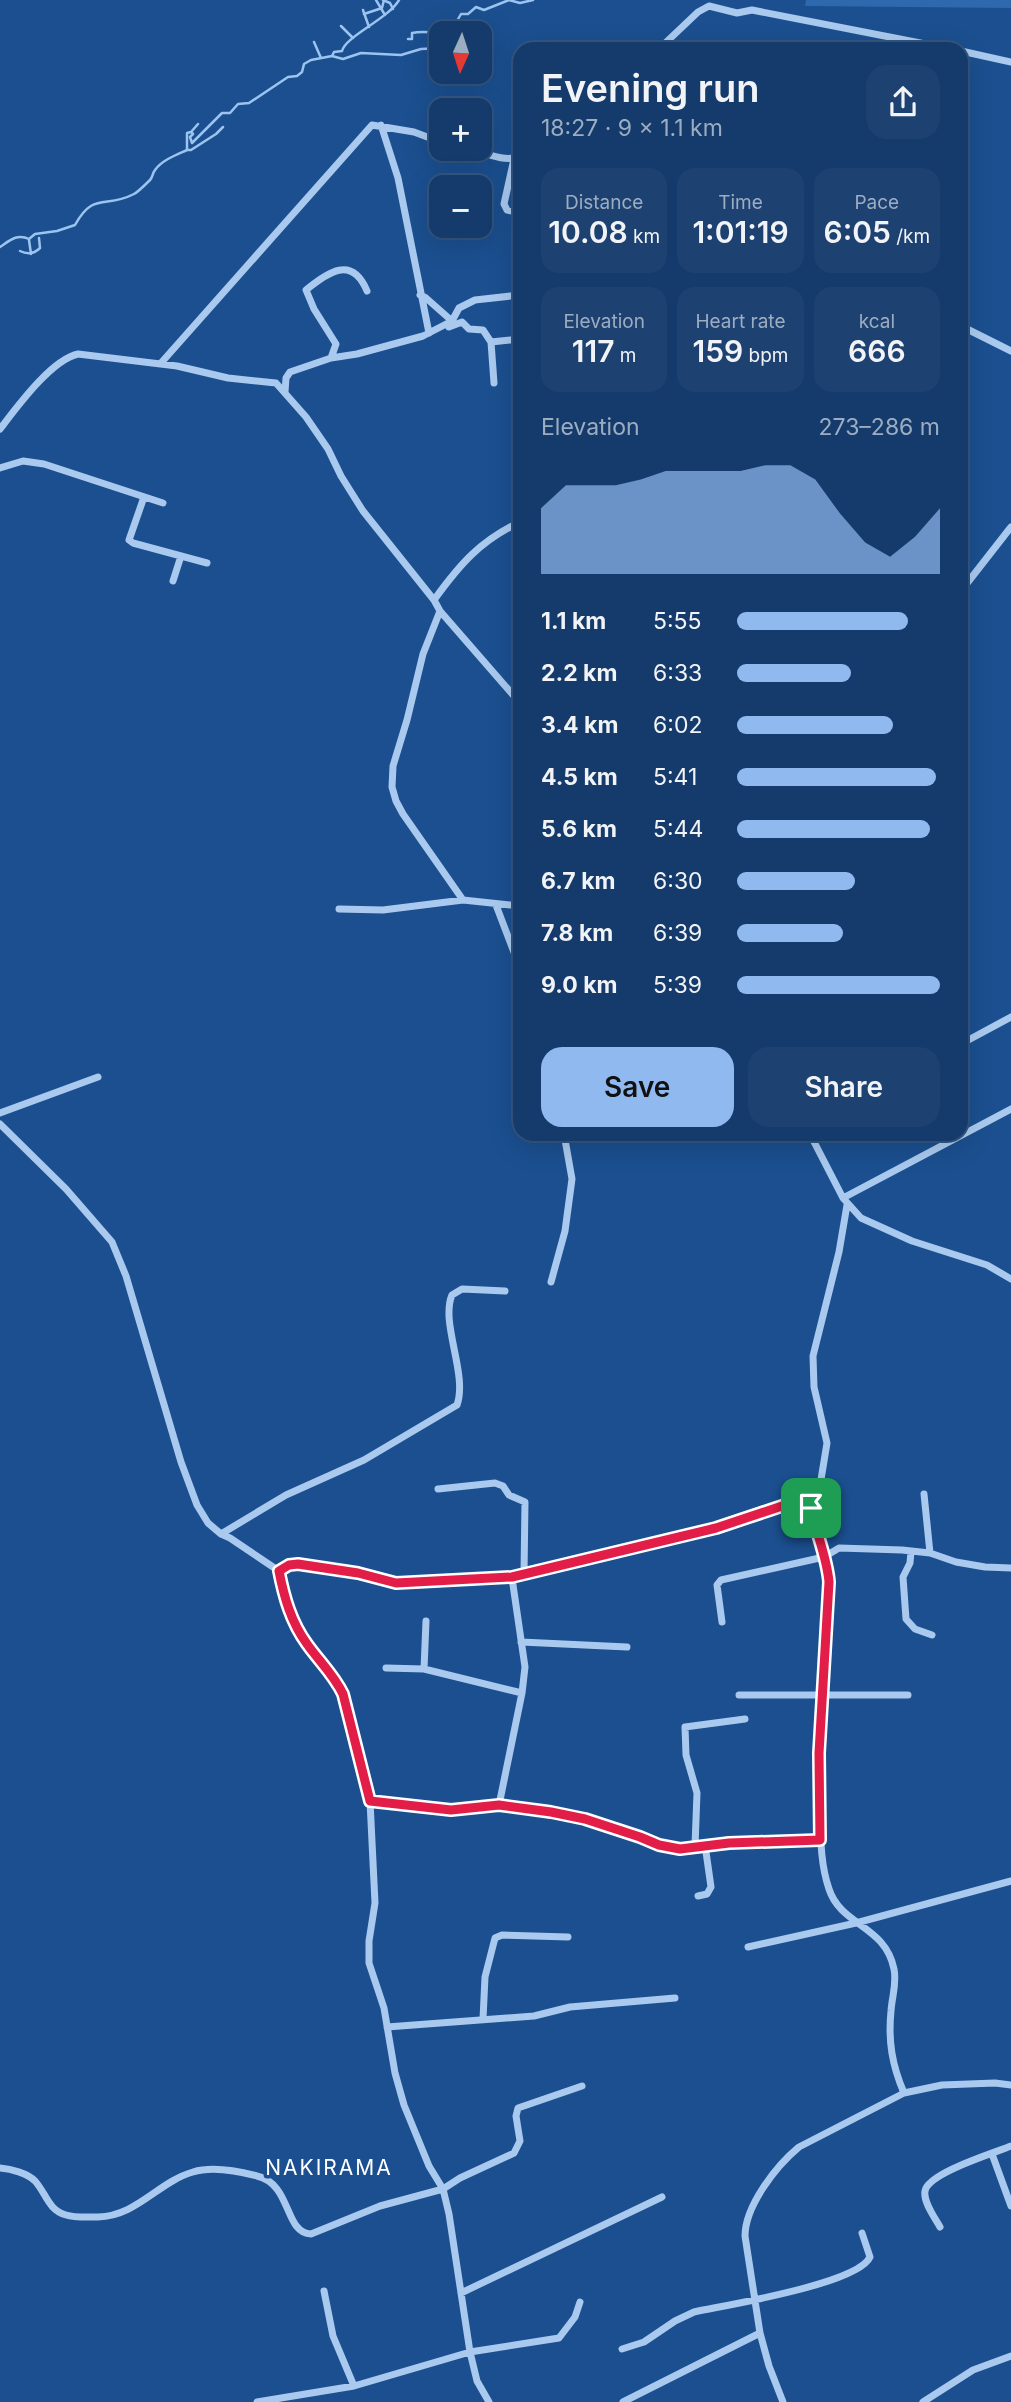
<!DOCTYPE html>
<html lang="en">
<head>
<meta charset="utf-8">
<style>
	:root { --surface:#143b6b; --page:#1d4271; --text:#f1f3f6; --muted:#9dadc1; --line:#33557e; --accent:#90b9f0 }
	body { margin:0; font-family:Inter,sans-serif; background:var(--page); color:var(--text); height:100vh; display:flex; flex-direction:column; font-size:26px; white-space:nowrap }
	* { box-sizing:border-box; margin:0 }
	p { font-size:23px; color:var(--muted) }
	.icon { flex:none; width:38px; height:38px; fill:none; stroke:currentColor; stroke-width:2; stroke-linecap:round; stroke-linejoin:round }
	.map { position:relative; flex:1; overflow:hidden }
	.panel { position:absolute; left:513px; top:42px; width:455px; height:1099px; display:flex; flex-direction:column; background:var(--surface); border-radius:21px; box-shadow:0 7px 28px #0002,0 0 0 2px var(--line) }
	.panel>* { flex:none }
	.needle { width:46px; rotate:183deg }
	.tools { position:absolute; left:429px; top:21px; display:grid; gap:14px }
	.tools a { display:grid; place-items:center; width:63px; height:63px; border-radius:14px; background:var(--surface); box-shadow:0 7px 28px #0002,0 0 0 2px var(--line); font-size:35px }
	.pin { position:absolute; display:grid; place-items:center; width:60px; height:60px; color:#fff; margin:-30px; border-radius:14px; box-shadow:0 4px 10px #0006 }
	.round { display:grid; place-items:center; flex:none; width:74px; height:74px; border-radius:21px; background:var(--page) }
	.summary { display:flex; align-items:center; justify-content:space-between; height:119px; padding:0 28px }
	h1 { font-size:38px; font-weight:600; line-height:52px }
	.stats { display:grid; grid-template-columns:repeat(3,1fr); gap:10px; height:119px; padding:7px 28px }
	.stats div { display:grid; align-content:center; border-radius:18px; background:var(--page); text-align:center }
	.stats b { font-size:30px; font-weight:600 }
	.stats small { font-size:19px; font-weight:400 }
	.stats p { font-size:19px }
	.chart { height:196px; padding:14px 28px }
	.chart p { display:flex; justify-content:space-between }
	.chart svg { width:100%; height:126px; margin-top:7px; fill:var(--accent); opacity:.7 }
	.action { display:flex; gap:14px; margin-top:auto; padding:14px 28px }
	.action a { flex:1; height:80px; border-radius:21px; background:var(--accent); color:#111; font-size:28px; font-weight:600; line-height:80px; text-align:center }
	.action a+a { background:var(--page); color:var(--text) }
	ul { padding:0 28px; list-style:none; font-size:23px }
	li { display:grid; grid-template-columns:112px 84px 1fr; align-items:center; height:52px }
	li i { height:18px; border-radius:9px; background:var(--accent) }
	.map>svg:first-child { display:block }
	.green { fill:#2e69ad }
	.lines { fill:none; stroke-linecap:round; stroke-linejoin:round }
	.stream { stroke:#9cc4f0; stroke-width:2.5 }
	.minor { stroke:#a9c9ee; stroke-width:7 }
	.route-casing { stroke:#fff; stroke-width:14 }
	.route { stroke:#e11d48; stroke-width:9 }
	.labels { text-anchor:middle; stroke-width:7; stroke-linejoin:round; paint-order:stroke }
	.quarter-label { font-size:21px; letter-spacing:2px; fill:#fff; stroke:#1b4f8f }
</style>
</head>
<body>
<div class="map">
<svg width="1011" height="2402" viewBox="0 0 1011 2402">
	<rect width="100%" height="100%" fill="#1b4f8f"/>
	<path class="green" d="M806,0H1011V8L805,6Z"/>
	<g class="lines">
		<path class="stream" d="M376,0L385,15
			M383,0L390,3L393,9
			M363,10L369,27
			M364,14L382,8L384,0
			M341,26L353,38
			M454,33L453,28L461,14H468L476,7L484,10L509,0L520,3L533,0
			M408,39H412V33C424,30 435,34 447,32
			M314,42L321,58
			M332,56L343,59L361,53L401,55L421,49L441,48
			M191,132L198,124
			M187,150H191L216,134L223,127
			M29,240L31,254
			M0,247C9,241 17,233 29,239L35,234L57,231L75,225C94,191 105,209 134,194C138,192 147,183 150,180C153,177 152,174 155,170C162,160 176,155 187,150V133L191,132L193,134L190,137L192,143L222,113H230L238,104L249,103L288,77L297,76L302,72L304,64L311,60L332,56L334,52L342,51C346,36 388,19 399,0
			M20,251C28,255 34,254 40,248L39,238"/>
		<path class="minor" d="M659,49L698,12L709,6L737,13L752,10L951,49
			M961,51L1011,62
			M381,125L398,178L429,333
			M430,138L441,141
			M471,149C485,153 506,163 520,156
			M514,159L504,204L507,210L520,213
			M519,267L520,278
			M420,295L426,298L452,321
			M449,323V327L462,322L469,329L483,330L491,342L520,339
			M961,326L1011,351
			M491,342L494,383
			M331,358L357,354L423,336L452,321L459,308L475,300L520,295
			M161,363L372,125L414,132L430,138L436,156
			M285,392L286,378L290,372L331,358L336,344L314,309L306,290C328,272 352,255 367,291
			M0,429C17,407 51,360 78,354L177,366L228,378L276,383L306,417L328,449L341,476L363,511L434,600L440,611L520,703
			M0,468L23,461L44,464L163,503
			M144,497L129,540L133,543L207,563
			M173,581L181,556
			M961,591L1011,527
			M434,600C460,564 480,541 520,522
			M440,611L423,654L407,720L393,766L392,787L396,801L403,814L463,900
			M496,905L520,968
			M339,909L383,910L463,900L520,906
			M961,1044L1011,1017
			M0,1113L98,1077
			M0,1124L66,1189L112,1242L126,1276L181,1462L197,1505L208,1523L221,1534L230,1538L279,1571C284,1597 291,1622 307,1644C319,1661 334,1675 343,1694L370,1801L375,1903L369,1941V1963L384,2008L395,2073L404,2105L429,2166L443,2189L449,2214L470,2352L477,2381L489,2402
			M810,1134L843,1198L861,1218L912,1241L987,1265L1011,1279
			M843,1198L1011,1109
			M847,1205L839,1252L813,1356L814,1387L827,1443L817,1504L811,1508C816,1533 827,1557 829,1582C825,1655 819,1727 820,1800C821,1830 819,1860 829,1889C841,1926 885,1925 894,1969C897,1984 892,1996 891,2011C888,2041 892,2065 904,2093
			M551,1282L565,1231L572,1179L564,1134
			M438,1489L495,1483L503,1486L509,1495L525,1502L524,1574
			M924,1494L930,1553
			M221,1534L286,1495L364,1460L457,1405C468,1374 440,1323 452,1295L462,1289L505,1291
			M911,1551L910,1563L903,1577L906,1619L915,1629L932,1635
			M279,1571L289,1565L298,1564L358,1573L396,1583L512,1578L716,1528L788,1504L811,1508
			M722,1622L717,1585L721,1580L824,1557L839,1548L902,1550L930,1553L956,1562L985,1567L1011,1568
			M521,1642L627,1647
			M386,1668L424,1669L522,1693
			M424,1669L426,1621
			M739,1695H908
			M370,1801L451,1810L507,1806L550,1812L585,1819L640,1837L659,1845L679,1849L729,1843L820,1840
			M499,1805L522,1693L525,1667L512,1578
			M695,1846L697,1793L686,1755L685,1727L745,1719
			M698,1896L707,1894L711,1887L705,1845
			M748,1947L856,1923L1011,1881
			M483,2019L485,1977L495,1938L502,1935L568,1937
			M387,2027L534,2016L570,2007L675,1998
			M992,2154L1011,2206
			M0,2168C11,2169 27,2173 35,2181C46,2193 48,2210 66,2215C75,2218 88,2217 98,2217C137,2216 158,2182 193,2172C212,2166 238,2171 257,2176C292,2184 284,2233 311,2234L380,2206L443,2189L460,2178L514,2153L520,2141L516,2116L518,2108L582,2086
			M940,2227C935,2218 923,2202 925,2191C928,2173 994,2153 1011,2146
			M324,2291L333,2336L354,2386
			M461,2293L662,2197
			M622,2349L644,2342L675,2321L694,2312C726,2305 858,2284 870,2257L862,2233
			M257,2402L354,2386L470,2352L559,2338L575,2317L580,2302
			M623,2402L760,2333
			M783,2402L769,2366L760,2333L745,2236C745,2206 776,2166 799,2147L904,2093L942,2085L995,2083L1011,2085
			M923,2402L973,2370L1011,2356"/>
	</g>
	<g class="lines">
		<g class="route-casing">
			<path id="route" d="M788,1504H799L811,1508C816,1533 827,1557 829,1582L819,1753L820,1840L729,1843L680,1849L659,1845L640,1837L585,1819L551,1812L499,1805L451,1810L370,1801L343,1694C334,1675 319,1661 307,1644C291,1622 284,1597 279,1571L289,1565L298,1564L358,1573L396,1583L512,1577L716,1528Z"/>
		</g>
		<use href="#route" class="route"/>
	</g>
	<g class="labels">
		<g class="quarter-label">
			<text x="329" y="2175">NAKIRAMA</text>
		</g>
	</g>
</svg>
<div class="tools">
<a><svg class="needle" viewBox="-14 -14 28 28"><path d="M0-13l5 13h-10z" fill="#e53935"/><path d="M0 13l5-13h-10z" fill="#9dadc1"/></svg></a>
<a>+</a>
<a>−</a>
</div>
<div class="pin" style="left:811px;top:1508px;background:#1e9e55"><svg class="icon" aria-label="arrive" viewBox="0 0 24 24"><path d="M6 21V4h12l-3 4 3 4H6"/></svg></div>
<section class="panel">
<div class="summary"><div><h1>Evening run</h1><p>18:27 · 9 × 1.1 km</p></div><a class="round"><svg class="icon" aria-label="share" viewBox="0 0 24 24"><path d="M12 15V3M7 8l5-5 5 5M5 13v7h14v-7"/></svg></a></div>
<div class="stats">
<div><p>Distance</p><b>10.08<small> km</small></b></div>
<div><p>Time</p><b>1:01:19</b></div>
<div><p>Pace</p><b>6:05<small> /km</small></b></div>
</div>
<div class="stats">
<div><p>Elevation</p><b>117<small> m</small></b></div>
<div><p>Heart rate</p><b>159<small> bpm</small></b></div>
<div><p>kcal</p><b>666</b></div>
</div>
<div class="chart"><p><span>Elevation</span>273–286 m</p>
<svg viewBox="0 0 160 44" preserveAspectRatio="none"><path d="M0 44V21L10 13L20 13L30 13L40 11L50 8L60 8L70 8L80 8L90 6L100 6L110 11L120 23L130 33L140 38L150 31L160 21V44z"/></svg>
</div>
<ul>
<li><b>1.1 km</b>5:55<i style="width:84%"></i></li>
<li><b>2.2 km</b>6:33<i style="width:56%"></i></li>
<li><b>3.4 km</b>6:02<i style="width:77%"></i></li>
<li><b>4.5 km</b>5:41<i style="width:98%"></i></li>
<li><b>5.6 km</b>5:44<i style="width:95%"></i></li>
<li><b>6.7 km</b>6:30<i style="width:58%"></i></li>
<li><b>7.8 km</b>6:39<i style="width:52%"></i></li>
<li><b>9.0 km</b>5:39<i style="width:100%"></i></li>
</ul>
<div class="action"><a>Save</a><a>Share</a></div>
</section>
</div>
</body>
</html>
